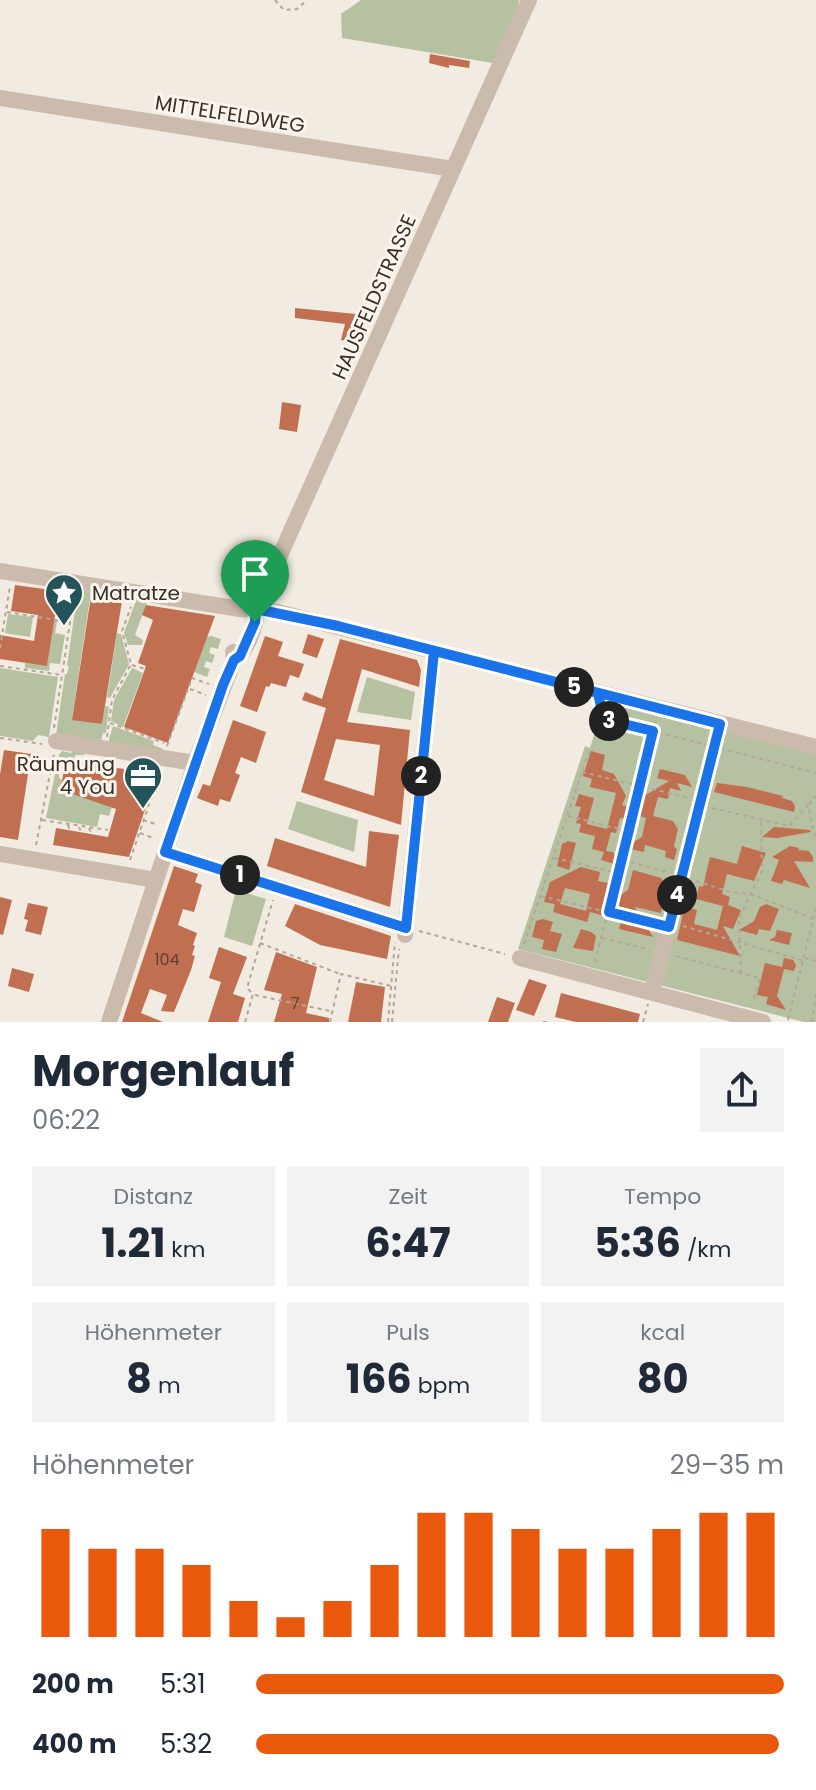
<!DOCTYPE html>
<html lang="de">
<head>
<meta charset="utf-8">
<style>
	:root { --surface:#fff; --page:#f2f2f3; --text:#1f2937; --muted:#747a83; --accent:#ea580c }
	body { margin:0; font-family:Poppins,sans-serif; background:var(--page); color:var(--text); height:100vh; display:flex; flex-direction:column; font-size:30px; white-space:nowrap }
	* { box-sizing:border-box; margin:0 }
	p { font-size:26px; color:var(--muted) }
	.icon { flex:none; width:44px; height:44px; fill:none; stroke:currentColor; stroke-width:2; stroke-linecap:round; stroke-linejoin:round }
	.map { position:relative; height:1022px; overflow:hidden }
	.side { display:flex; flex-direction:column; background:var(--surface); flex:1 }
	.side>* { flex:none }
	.pin { position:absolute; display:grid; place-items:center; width:68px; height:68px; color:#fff; margin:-82px -34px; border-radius:50% 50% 50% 0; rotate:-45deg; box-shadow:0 0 8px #0007 }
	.pin .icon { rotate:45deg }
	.km { position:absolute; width:40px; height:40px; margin:-20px; border-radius:50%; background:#222; color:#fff; font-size:22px; line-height:40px; text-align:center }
	.round { display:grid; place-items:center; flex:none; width:84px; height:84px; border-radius:0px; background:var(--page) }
	.overview { display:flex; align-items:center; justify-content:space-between; height:136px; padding:0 32px }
	h1 { font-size:44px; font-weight:700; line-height:60px }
	.figures { display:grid; grid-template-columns:repeat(3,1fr); gap:12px; height:136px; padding:8px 32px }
	.figures div { display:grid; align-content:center; border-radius:0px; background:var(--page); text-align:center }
	.figures b { font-size:40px; font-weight:700 }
	.figures small { font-size:22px; font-weight:400 }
	.figures p { font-size:22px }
	.chart { height:224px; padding:16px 32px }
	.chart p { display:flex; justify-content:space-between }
	.chart svg { width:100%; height:144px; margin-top:8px; stroke:var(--accent); stroke-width:6 }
	ul { padding:0 32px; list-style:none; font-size:26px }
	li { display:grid; grid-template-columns:128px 96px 1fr; align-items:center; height:60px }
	li i { height:20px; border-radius:10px; background:var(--accent) }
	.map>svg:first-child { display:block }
	.green { fill:#b5c1a1 }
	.building { fill:#c16f51; fill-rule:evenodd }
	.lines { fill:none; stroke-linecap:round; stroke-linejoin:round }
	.path { stroke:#b6a597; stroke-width:2; stroke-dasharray:4 4; stroke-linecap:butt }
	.minor { stroke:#cbbbad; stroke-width:16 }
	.route-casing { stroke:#fff; stroke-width:16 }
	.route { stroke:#1a73e8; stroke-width:10 }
	.labels { text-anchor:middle; stroke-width:6; stroke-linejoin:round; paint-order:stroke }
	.number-label { font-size:16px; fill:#5b4034 }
	.street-label { font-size:20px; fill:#39302b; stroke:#faf5ed }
	.poi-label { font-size:20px; fill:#39302b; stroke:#faf5ed; text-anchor:start }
</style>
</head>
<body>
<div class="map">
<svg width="816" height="1022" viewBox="0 0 816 1022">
	<rect width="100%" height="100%" fill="#f2ebe1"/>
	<path class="green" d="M361,0H519L517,10L493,63L342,38L341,14Z
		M78,589L91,591L72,719L102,724L105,706L109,707L106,733H103L101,740L56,735L65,674H67L69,666H67Z
		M137,598L148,600L135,635L143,640L142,645H128L124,633Z
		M8,614L33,617L30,637L5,633Z
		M54,621H57L55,633L65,635L60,664L50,663L49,671L25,668V663L47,665Z
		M117,633L121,634L129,664L110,698L107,697Z
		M211,636L221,639L218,649L211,647L209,653L215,655L212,663L206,661L204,667L210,669L207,677L194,672L207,637Z
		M0,668L58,677L49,737L38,735L33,741L0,736Z
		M132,668L143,673L123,727L111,721L114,700Z
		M367,677L415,692L411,720L357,712Z
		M605,700L816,753V1022H804L518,949L585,746L590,748Z
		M113,726L154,741L153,745L163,749L162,754L107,746Z
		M79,747L85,748L84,755H75L74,761L65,760L64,771L59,773V778L112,807L109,816L100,814L97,827L46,818L59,755L62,751L71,753Z
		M297,801L358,820L354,852L288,829Z
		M236,890L266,899L252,946L224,937Z"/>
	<path class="building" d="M430,54L470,61L469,68L449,65V68L429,63Z
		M295,308L356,314L364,318L353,342L341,340L345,324L295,318Z
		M282,402L301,405L297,432L279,429Z
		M15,585L59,591L47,666L0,659V635L34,641L38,615L11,611Z
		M91,596L122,601L102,724L72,720Z
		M146,605L215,616L168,743L124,727L146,666L138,663L153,620L142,615Z
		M308,634L324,639L317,658L302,653Z
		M265,636L283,642L278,656L304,664L299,678L290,675L286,687L271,683L269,687L266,686L257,712L240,706Z
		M340,639L417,660L421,670L419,687L362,669L347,722L410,730L401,825L301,792L326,708L302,700L305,692L322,699ZM336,739L380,745L374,796L324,780Z
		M233,720L266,732L256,763L241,757L235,773L240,775L230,802L220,799L218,806L197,798L203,784L210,786Z
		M4,750L31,754L18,840L0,837V774Z
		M591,751L605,755L602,770L614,774L626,796L622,805L629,807L626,819L620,818L616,833L611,832L606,851L613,852L616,858L614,864L601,860L604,852L592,849L595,836L579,832L581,824L576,823L581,807L575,806L579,794L594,798L587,824L607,829L616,793L590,787L592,779L583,776Z
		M65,760L157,774L129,857L53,845L56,828L108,837L116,809L61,790Z
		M660,769L685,775L692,787L677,783L681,791L670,788L668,799L658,797L653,816L673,821L678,829L674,846L677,850L674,860L665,857L666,851L645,845L644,852L630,849L632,843L642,837L646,818L639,816L644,796L669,781L657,778Z
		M717,783L747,787L783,796L782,798L792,801L795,806L794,812L714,792Z
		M774,827L810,830L811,832L777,838L762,837Z
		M369,831L399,835L390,907L267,866L275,838L366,867Z
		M568,841L576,843L569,870L557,866L562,844Z
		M742,846L766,853L754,881L727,874L722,894L730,897L728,905L741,910L733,929L723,926L740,956L677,940L684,909L687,907L697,910L694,924L717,930L723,906L696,899L699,886L703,887L710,857L737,864Z
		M790,846L799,848L798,850L809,851L813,857V862L794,861L810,888L784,880L782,884L771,881L779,860L772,857Z
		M174,866L198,874L195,882L202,885L194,912L183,909L178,925L197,933L193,945L195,946L192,955L195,956L191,970L174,1012L161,1011L167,995L150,989L141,1013L163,1022H122Z
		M581,867L600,872L598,881L612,884L608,903L628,890L633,870L661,878L664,883L660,899L663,904L661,913L635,907L653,937L619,929L621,921L590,912L587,922L553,912L555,904L544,902L550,882ZM565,888L590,894L586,911L560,904Z
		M0,897L12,900L3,935L0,934Z
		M28,903L48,907L41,935L25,931L28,920L24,919Z
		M295,904L391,936L387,959L320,945L285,926Z
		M766,904L779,909L770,931L759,929L757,935L739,930L754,921L760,907Z
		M543,919L553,922L550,931L562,934L556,952L542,949L544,940L532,937L536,921Z
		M581,929L591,932L596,936L593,951L573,948Z
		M777,930L792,933L789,945L769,940L775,937Z
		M219,947L247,957L233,994L245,998L238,1022H208L221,982L209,978Z
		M276,952L317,967L306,1013L329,1018V1022H274L282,994L264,990Z
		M784,958L793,960L796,965L794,971L784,969L777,996L786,1010L766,1004L768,997L757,995L765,963L782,967Z
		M12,968L34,974L29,992L8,986Z
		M529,979L547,985L534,1016L516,1010Z
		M356,982L385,987L381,1022H348Z
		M561,993L640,1014L638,1022H576L555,1017Z
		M497,997L515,1003L508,1022H488Z"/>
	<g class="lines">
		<path class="path" d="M275,0L284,10L297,9L307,0
			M7,612L68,622
			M0,648L10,586
			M132,665L145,669
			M0,666L62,675
			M190,689L206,695
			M656,721L653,731L816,773
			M110,723L164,743
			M54,728L74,596
			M107,737L112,700L131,664L122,631L131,607
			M0,738L42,744
			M167,746L192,678L209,684
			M711,762L717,737
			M582,772L689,798
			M809,804L816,796
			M712,808L789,826L808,805L816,842
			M568,816L628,831
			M42,820L108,830
			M143,820L158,825
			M68,825L70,831
			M79,827L81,832
			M89,828L92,834
			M140,833L153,838
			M36,845L54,753
			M554,858L618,873
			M130,860L155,787
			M623,860L667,872
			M696,881L727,891L751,894L816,920
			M541,896L656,924
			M683,926L804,961
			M419,931L505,954
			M602,938L650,950
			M260,943L340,974
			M524,944L590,748
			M676,956L760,978L753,1003
			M805,958L816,961
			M595,962L653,731L607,720L600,707
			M741,973L739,918L762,871L761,822
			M255,995L330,1011
			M788,1020L816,908
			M245,1022L253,994L247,988L273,900
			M330,1022L341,974L391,986
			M388,1022L395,942
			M392,1022L399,949
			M543,1022H547
			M643,1022L648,1004
			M812,1022L816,994"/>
		<path class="minor" d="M0,98L453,169
			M0,571L240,609L278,612L816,747
			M234,660C246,653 258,624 256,609L529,0
			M56,741L195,763
			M165,852L406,928
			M0,854L156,880
			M405,935L434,651
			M520,958L763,1022
			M652,992L707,776
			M109,1022L195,763L234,660L233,652"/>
	</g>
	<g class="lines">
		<g class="route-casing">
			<path id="route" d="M255,622L240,656L234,660L223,685L165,852L406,928L434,651L598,693L603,716L607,720L653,731L609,912L669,927L720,724L338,626L256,609L255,622"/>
		</g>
		<use href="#route" class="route"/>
	</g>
	<defs>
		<g id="sight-pin" transform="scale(2)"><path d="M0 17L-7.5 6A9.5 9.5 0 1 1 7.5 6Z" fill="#225459" stroke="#faf5ed"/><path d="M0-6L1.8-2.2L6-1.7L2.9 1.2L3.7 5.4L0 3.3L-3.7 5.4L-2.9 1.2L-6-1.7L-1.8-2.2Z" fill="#fff"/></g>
		<g id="office-pin" transform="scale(2)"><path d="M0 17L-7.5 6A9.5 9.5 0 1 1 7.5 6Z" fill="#225459" stroke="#faf5ed"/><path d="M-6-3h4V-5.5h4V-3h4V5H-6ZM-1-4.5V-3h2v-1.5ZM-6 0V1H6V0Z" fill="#fff"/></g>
	</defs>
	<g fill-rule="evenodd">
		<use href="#sight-pin" x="64" y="593"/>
		<use href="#office-pin" x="143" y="776"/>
	</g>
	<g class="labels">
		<g class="number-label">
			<text x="167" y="965">104</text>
			<text x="295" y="1009">7</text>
		</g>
		<g class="street-label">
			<text transform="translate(230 114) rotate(9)" y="7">MITTELFELDWEG</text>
			<text transform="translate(374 297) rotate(-66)" y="7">HAUSFELDSTRASSE</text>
		</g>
		<g class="poi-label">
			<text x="92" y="600">Matratze</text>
			<text x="115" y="771" text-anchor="end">Räumung<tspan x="115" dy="23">4 You</tspan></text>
		</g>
	</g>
</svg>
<div class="pin" style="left:255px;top:622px;background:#1e9e55"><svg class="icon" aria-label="arrive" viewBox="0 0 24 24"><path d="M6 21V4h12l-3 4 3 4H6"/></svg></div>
<b class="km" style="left:240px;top:875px">1</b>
<b class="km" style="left:421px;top:776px">2</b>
<b class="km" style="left:609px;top:721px">3</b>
<b class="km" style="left:677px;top:895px">4</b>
<b class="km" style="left:574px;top:687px">5</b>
</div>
<section class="side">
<div class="overview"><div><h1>Morgenlauf</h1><p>06:22</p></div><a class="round"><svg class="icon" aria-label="share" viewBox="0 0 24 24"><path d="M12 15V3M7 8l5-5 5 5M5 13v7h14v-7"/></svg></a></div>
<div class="figures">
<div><p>Distanz</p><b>1.21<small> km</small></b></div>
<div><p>Zeit</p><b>6:47</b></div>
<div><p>Tempo</p><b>5:36<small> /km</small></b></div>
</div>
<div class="figures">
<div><p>Höhenmeter</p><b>8<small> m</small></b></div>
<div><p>Puls</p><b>166<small> bpm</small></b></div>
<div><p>kcal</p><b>80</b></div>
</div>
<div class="chart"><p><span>Höhenmeter</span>29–35 m</p>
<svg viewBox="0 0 160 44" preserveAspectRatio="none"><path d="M5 44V11M15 44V17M25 44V17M35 44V22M45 44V33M55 44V38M65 44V33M75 44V22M85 44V6M95 44V6M105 44V11M115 44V17M125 44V17M135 44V11M145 44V6M155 44V6"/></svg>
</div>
<ul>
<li><b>200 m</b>5:31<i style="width:100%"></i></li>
<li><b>400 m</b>5:32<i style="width:99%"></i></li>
</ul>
</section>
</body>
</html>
